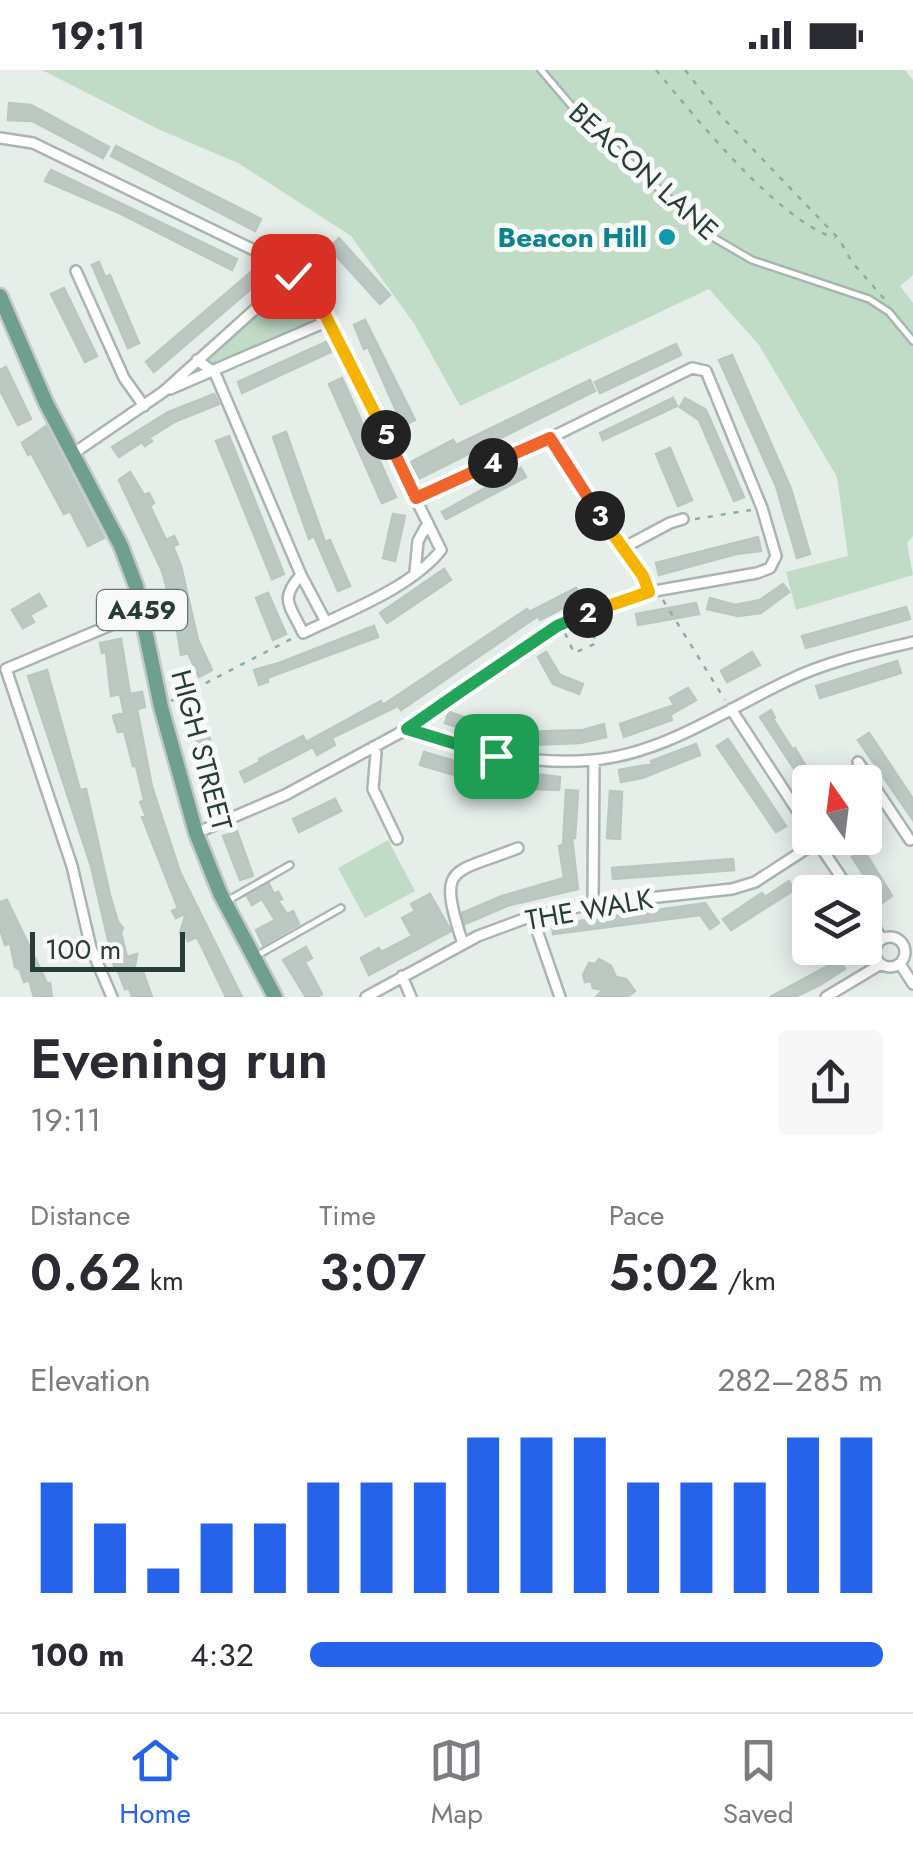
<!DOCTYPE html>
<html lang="en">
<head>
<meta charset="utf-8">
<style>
	:root { --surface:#fff; --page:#f7f7f7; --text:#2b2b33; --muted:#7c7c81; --line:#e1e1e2; --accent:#2563eb }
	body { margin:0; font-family:Jost,sans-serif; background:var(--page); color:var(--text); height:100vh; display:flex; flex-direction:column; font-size:38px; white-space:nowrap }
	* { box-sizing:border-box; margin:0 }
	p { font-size:32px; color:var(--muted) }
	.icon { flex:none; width:55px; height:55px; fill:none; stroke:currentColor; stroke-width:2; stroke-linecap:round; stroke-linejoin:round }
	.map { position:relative; height:927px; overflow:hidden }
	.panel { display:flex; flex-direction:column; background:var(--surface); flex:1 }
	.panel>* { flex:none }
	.needle { width:65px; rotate:346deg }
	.controls { position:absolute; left:792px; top:695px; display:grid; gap:20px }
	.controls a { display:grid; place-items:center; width:90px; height:90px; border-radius:10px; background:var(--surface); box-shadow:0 5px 25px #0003; font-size:50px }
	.scale { position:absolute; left:30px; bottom:25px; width:155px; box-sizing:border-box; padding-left:10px; border:5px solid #263e36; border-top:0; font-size:28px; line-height:35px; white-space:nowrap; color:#263e36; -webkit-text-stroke:8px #f7faf8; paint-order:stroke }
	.pin { position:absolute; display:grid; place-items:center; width:85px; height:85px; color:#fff; margin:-42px; border-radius:20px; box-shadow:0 5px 15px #0006 }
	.km { position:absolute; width:50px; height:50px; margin:-25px; border-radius:50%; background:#222; color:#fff; font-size:28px; line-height:50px; text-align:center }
	.round { display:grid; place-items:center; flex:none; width:105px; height:105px; border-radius:10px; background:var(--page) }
	.headline { display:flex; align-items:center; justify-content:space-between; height:170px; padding:0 30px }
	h1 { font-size:55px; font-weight:600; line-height:75px }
	.figures { display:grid; grid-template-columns:repeat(3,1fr); gap:15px; height:170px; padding:10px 30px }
	.figures div { display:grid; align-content:center }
	.figures b { font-size:50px; font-weight:600 }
	.figures small { font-size:28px; font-weight:400 }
	.figures p { font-size:28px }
	.chart { height:280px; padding:20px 30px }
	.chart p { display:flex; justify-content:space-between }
	.chart svg { width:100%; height:180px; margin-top:10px; stroke:var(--accent); stroke-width:6 }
	ul { padding:0 30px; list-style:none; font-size:32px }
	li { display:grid; grid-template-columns:160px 120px 1fr; align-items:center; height:75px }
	li i { height:25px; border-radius:12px; background:var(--accent) }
	.status { display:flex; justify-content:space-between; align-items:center; height:70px; padding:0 50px; background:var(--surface); direction:ltr }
	.status svg { height:28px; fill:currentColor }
	.menu { display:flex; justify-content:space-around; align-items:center; height:140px; border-top:2px solid var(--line); background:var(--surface); font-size:28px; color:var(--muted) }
	.menu a { display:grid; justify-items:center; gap:5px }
	.menu .active { color:var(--accent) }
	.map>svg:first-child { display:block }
	.green { fill:#c1dcc6 }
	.building { fill:#bcc8c2; stroke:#b9c7c0; stroke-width:2.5 }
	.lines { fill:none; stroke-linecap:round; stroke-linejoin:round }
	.lane-casing { stroke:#a9b6b0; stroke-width:10 }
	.street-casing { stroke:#a9b6b0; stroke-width:14 }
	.primary-casing { stroke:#c2c9c7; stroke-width:19 }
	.path { stroke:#8aaea0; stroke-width:2.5; stroke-dasharray:5 8; stroke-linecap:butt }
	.lane { stroke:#fff; stroke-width:5 }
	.street { stroke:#fff; stroke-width:9 }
	.primary { stroke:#6f9f8e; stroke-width:14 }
	.split-1-casing { stroke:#fff; stroke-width:20 }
	.split-2-casing { stroke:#fff; stroke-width:20 }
	.split-3-casing { stroke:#fff; stroke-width:20 }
	.split-4-casing { stroke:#fff; stroke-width:20 }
	.split-5-casing { stroke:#fff; stroke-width:20 }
	.split-6-casing { stroke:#fff; stroke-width:20 }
	.split-1 { stroke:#22a559; stroke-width:12 }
	.split-2 { stroke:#22a559; stroke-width:12 }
	.split-3 { stroke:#f5b400; stroke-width:12 }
	.split-4 { stroke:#f0652b; stroke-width:12 }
	.split-5 { stroke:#f0652b; stroke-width:12 }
	.split-6 { stroke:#f5b400; stroke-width:12 }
	.culture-dot { fill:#0f9aa8; stroke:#f7faf8; stroke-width:4 }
	.labels { text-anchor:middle; stroke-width:10; stroke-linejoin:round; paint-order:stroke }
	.shield { fill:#f7faf8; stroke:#657670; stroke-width:2.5 }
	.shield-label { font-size:25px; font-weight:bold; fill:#263e36 }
	.street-label { font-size:28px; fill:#263e36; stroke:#f7faf8 }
	.culture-label { font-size:28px; font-weight:bold; fill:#0d838f; stroke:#f7faf8; text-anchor:end }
</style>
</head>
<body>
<div class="status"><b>19:11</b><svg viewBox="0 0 49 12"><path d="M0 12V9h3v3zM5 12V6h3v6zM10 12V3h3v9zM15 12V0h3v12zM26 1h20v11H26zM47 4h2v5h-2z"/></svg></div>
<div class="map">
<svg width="913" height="927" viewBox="0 0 913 927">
	<rect width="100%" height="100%" fill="#e6eeea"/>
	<path class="green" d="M42,0H905L913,10V205L900,216L913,233V466L907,473L913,505L796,540L786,502L848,486L837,407L759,275L709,219L460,336L415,255L351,166L238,93L160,60Z
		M291,214L317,241L313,253L216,296L204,288Z
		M388,770L415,821L365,848L338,798Z"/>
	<path class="building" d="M9,33L31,35L109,77L103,88L32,51L8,50Z
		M116,76L261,149L255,161L111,86Z
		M51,100L237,189L232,200L117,142L45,111Z
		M339,168L390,225L380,234L329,178Z
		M99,192L105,207L110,205L139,273L128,278L92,195Z
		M251,202L259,212L154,302L146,292Z
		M64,218L97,286L85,292L51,224Z
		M365,250L415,350L403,356L368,277L364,279L354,255Z
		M326,272L331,282L242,323L238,312Z
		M676,274L681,285L600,323L595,312Z
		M732,285L791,419L810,484L797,488L776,416L719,290Z
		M6,297L31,349L18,355L0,320V300Z
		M342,308L396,427L382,433L329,314Z
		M590,310L595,321L420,408L411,392L453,370L456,375Z
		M214,324L219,334L176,351L149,368L152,371L145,376L142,372L119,387L112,377L168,342Z
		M673,328L677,336L603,370L600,363Z
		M685,328L706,340L744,427L734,431L699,350L680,337Z
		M46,356L104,468L88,476L70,441L64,444L31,383L28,385L22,373Z
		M286,362L325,472L330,470L350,516L338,521L314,466L309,469L273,367Z
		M229,366L284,504L272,509L216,371Z
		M670,378L692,430L678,436L656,384Z
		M521,398L526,407L446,449L442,442Z
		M130,402L144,425L149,423L154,433L150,436L166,470L174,466L178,474L173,476L181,496L198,570L212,600L199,607L188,583L181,585L175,547L162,501L119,410Z
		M393,444L405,446L395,491L383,488Z
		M758,467L761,481L736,484L659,505L656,493Z
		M444,499L451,510L387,553L380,543Z
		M783,514L789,522L761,543L738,546L707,539L710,528L735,535L760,530Z
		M576,518L582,528L540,550L538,546L401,640L398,636L332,668L335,675L317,685L313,677L245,712L240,702L260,692L259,689L303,666L306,672L381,631L383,635L527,539L529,542Z
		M268,523L286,564L273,570L256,528Z
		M39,524L46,536L30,545L34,552L23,558L12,540Z
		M696,533L699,544L638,555L636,544Z
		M906,537L910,549L806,578L802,566Z
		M374,556L378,567L267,608L268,612L259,615L254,600L279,593Z
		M121,569L130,624L142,622L145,637L137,639L152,717L180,802L242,927H226L197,867L188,871L184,863H180L186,843L176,848L172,841L178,838L142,747L146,746L140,732L144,730L136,696H133L124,661L118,662L114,650L113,646L124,643L120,624L111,626L106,582L102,583L100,573Z
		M546,582L560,605L583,614L579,624L553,614L538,587Z
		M752,582L760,595L727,612L721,601Z
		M897,591L901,603L820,628L816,616Z
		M47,600L80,720L86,719L110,825L118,852L123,858L121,863L127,887L137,884L134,901L142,899L152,927H132L129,918L125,919L117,899L115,900L91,796L28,606Z
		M688,618L696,630L670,645L672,650L624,667L620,654L674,635L670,628Z
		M771,640L775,648L773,649L793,680L795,678L815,712H810V723L760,647Z
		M449,642L501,659L523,662L583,660L604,654L606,667L580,673L530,675L498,671L445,653Z
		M207,658L228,738L215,742L194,661Z
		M869,663L913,729V750L858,670Z
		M728,669L786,756L776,762L717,676Z
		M696,674L700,685L642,708L621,712L619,700L652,694L651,691Z
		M424,682L475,697L560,707L559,720L532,719L468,709L420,695Z
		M566,720L578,721L575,768H572L578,819L510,835L465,854L462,843L502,826L564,808L559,776L563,775Z
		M610,721L622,722L620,769L607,768Z
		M335,729L341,741L299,762L293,749Z
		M237,761L253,806L240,810L223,766Z
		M863,779L892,826L882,833L852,787Z
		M733,789L734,800L613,809L612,798Z
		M789,811L794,820L731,860L723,849L762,823L765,827Z
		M269,814L274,824L278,822L282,829L278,831L287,844L293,841L299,854L263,875L256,860L275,850L262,829L252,835L247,826Z
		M430,824L451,861L369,905L361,888L379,878L381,882L412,866L402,848L415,841L411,834Z
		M7,830L47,913H50L52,927H34L29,910L24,912L20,900L15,897L10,873L5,875L0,859V832Z
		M705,833L719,853L710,859L700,845L553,864L552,855Z
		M306,877L312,888L305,892L322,924L317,927H306L283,890Z
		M599,889L611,896L616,907L626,909L635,921L627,927H596L603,920L593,918L591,911L585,912L583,905L589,893L595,894Z
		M839,890L845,899L820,915L795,927H770Z"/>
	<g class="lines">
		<g class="lane-casing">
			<path id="lane" d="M541,0L582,48L709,165L752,190L869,229L889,242L913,271
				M227,831L290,795
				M256,886L341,838"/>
		</g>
		<g class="street-casing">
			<path id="street" d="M0,68L33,73L260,183L293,205L320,235L441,480C411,518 346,542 303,563C291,536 278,530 301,505
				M76,201L124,308L144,336
				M197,290L215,303L301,505L326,552
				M170,319L328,251
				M550,368L621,479L643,507L649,522
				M74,383L163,322L293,205
				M621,479L670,453L683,449
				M415,502L418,471L428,453
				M731,639L810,760
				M407,659C468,680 527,696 593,690C663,684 727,639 789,610C828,591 872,582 913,572
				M373,677L376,683L373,719L397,769
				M858,692L910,770
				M865,741L883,730
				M196,763L285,725L407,659L557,555L649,522L757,503L770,498L776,486L762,438L706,301L692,298L550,368L416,428
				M816,770L851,822
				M593,834L594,690
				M865,843L882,869
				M532,846L560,927
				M875 882a15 15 0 1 1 30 0a15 15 0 1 1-30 0Z
				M463,874C437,793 450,805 518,778
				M900,894L913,914
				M402,906L411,927
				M112,927L91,878L72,796L6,599L142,542
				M366,927L478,866L532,846L593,834L732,819L755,812L823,768
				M826,927L881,894"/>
		</g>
		<g class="primary-casing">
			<path id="primary" d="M0,226L46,333L121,476L136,516L161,637L196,763L220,823L275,927"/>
		</g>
		<path class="path" d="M656,0C697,49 776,149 835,168
			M685,0L722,47L839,169L852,192L887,232
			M695,449L751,440
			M663,530L725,630
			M565,563L574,583L597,573L588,555
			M171,631L293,568"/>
		<use href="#lane" class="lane"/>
		<use href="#street" class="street"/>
		<use href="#primary" class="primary"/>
	</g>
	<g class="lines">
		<g class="split-1-casing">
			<path id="split-1" d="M457,624L407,659L496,686"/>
		</g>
		<g class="split-2-casing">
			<path id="split-2" d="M457,624L557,556L588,543"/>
		</g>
		<g class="split-3-casing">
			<path id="split-3" d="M588,543L649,522L643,506L600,446"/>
		</g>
		<g class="split-4-casing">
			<path id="split-4" d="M493,393L550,368L600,446"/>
		</g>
		<g class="split-5-casing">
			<path id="split-5" d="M386,365L416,428L493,393"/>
		</g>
		<g class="split-6-casing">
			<path id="split-6" d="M293,206L320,235L386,365"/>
		</g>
		<use href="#split-1" class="split-1"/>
		<use href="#split-2" class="split-2"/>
		<use href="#split-3" class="split-3"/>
		<use href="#split-4" class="split-4"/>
		<use href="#split-5" class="split-5"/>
		<use href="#split-6" class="split-6"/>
	</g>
	<circle class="culture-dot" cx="667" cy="167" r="10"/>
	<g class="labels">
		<rect class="shield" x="97" y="520" width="90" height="40" rx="8"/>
		<g class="shield-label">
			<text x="142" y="549">A459</text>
		</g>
		<g class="street-label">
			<text transform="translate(644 101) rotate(42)" y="10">BEACON LANE</text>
			<text transform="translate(202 680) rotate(75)" y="10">HIGH STREET</text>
			<text transform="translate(589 839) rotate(-10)" y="10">THE WALK</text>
		</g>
		<g class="culture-label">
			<text x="647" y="177">Beacon Hill</text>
		</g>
	</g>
</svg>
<div class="controls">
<a><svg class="needle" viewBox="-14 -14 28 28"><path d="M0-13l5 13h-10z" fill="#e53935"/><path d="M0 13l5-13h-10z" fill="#7c7c81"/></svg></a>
<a><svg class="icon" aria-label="layers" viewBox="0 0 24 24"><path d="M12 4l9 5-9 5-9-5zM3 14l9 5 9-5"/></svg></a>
</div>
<div class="scale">100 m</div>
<div class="pin" style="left:496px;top:686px;background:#1e9e55"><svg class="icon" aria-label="arrive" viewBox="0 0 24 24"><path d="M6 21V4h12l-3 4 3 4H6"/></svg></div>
<div class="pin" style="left:293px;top:206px;background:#d93025"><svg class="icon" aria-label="check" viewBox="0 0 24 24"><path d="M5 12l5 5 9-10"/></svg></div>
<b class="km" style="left:588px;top:543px">2</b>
<b class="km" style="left:600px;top:446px">3</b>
<b class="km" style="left:493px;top:393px">4</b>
<b class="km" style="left:386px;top:365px">5</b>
</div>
<section class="panel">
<div class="headline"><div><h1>Evening run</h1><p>19:11</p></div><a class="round"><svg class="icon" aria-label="share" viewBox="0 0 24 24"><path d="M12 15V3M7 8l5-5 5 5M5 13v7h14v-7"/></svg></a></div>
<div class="figures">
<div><p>Distance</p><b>0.62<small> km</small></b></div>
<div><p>Time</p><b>3:07</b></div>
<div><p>Pace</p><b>5:02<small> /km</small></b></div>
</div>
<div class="chart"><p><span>Elevation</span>282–285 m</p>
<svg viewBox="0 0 160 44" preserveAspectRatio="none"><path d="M5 44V17M15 44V27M25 44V38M35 44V27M45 44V27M55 44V17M65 44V17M75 44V17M85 44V6M95 44V6M105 44V6M115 44V17M125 44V17M135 44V17M145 44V6M155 44V6"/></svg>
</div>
<ul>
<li><b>100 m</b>4:32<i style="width:100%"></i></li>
</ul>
</section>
<nav class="menu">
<a class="active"><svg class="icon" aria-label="home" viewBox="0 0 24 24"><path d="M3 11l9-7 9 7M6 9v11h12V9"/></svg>Home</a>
<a><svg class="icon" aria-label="map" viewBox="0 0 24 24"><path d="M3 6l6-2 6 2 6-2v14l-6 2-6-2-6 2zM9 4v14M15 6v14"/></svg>Map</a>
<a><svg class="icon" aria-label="saved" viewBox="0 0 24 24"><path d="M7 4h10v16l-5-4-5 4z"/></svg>Saved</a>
</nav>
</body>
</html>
